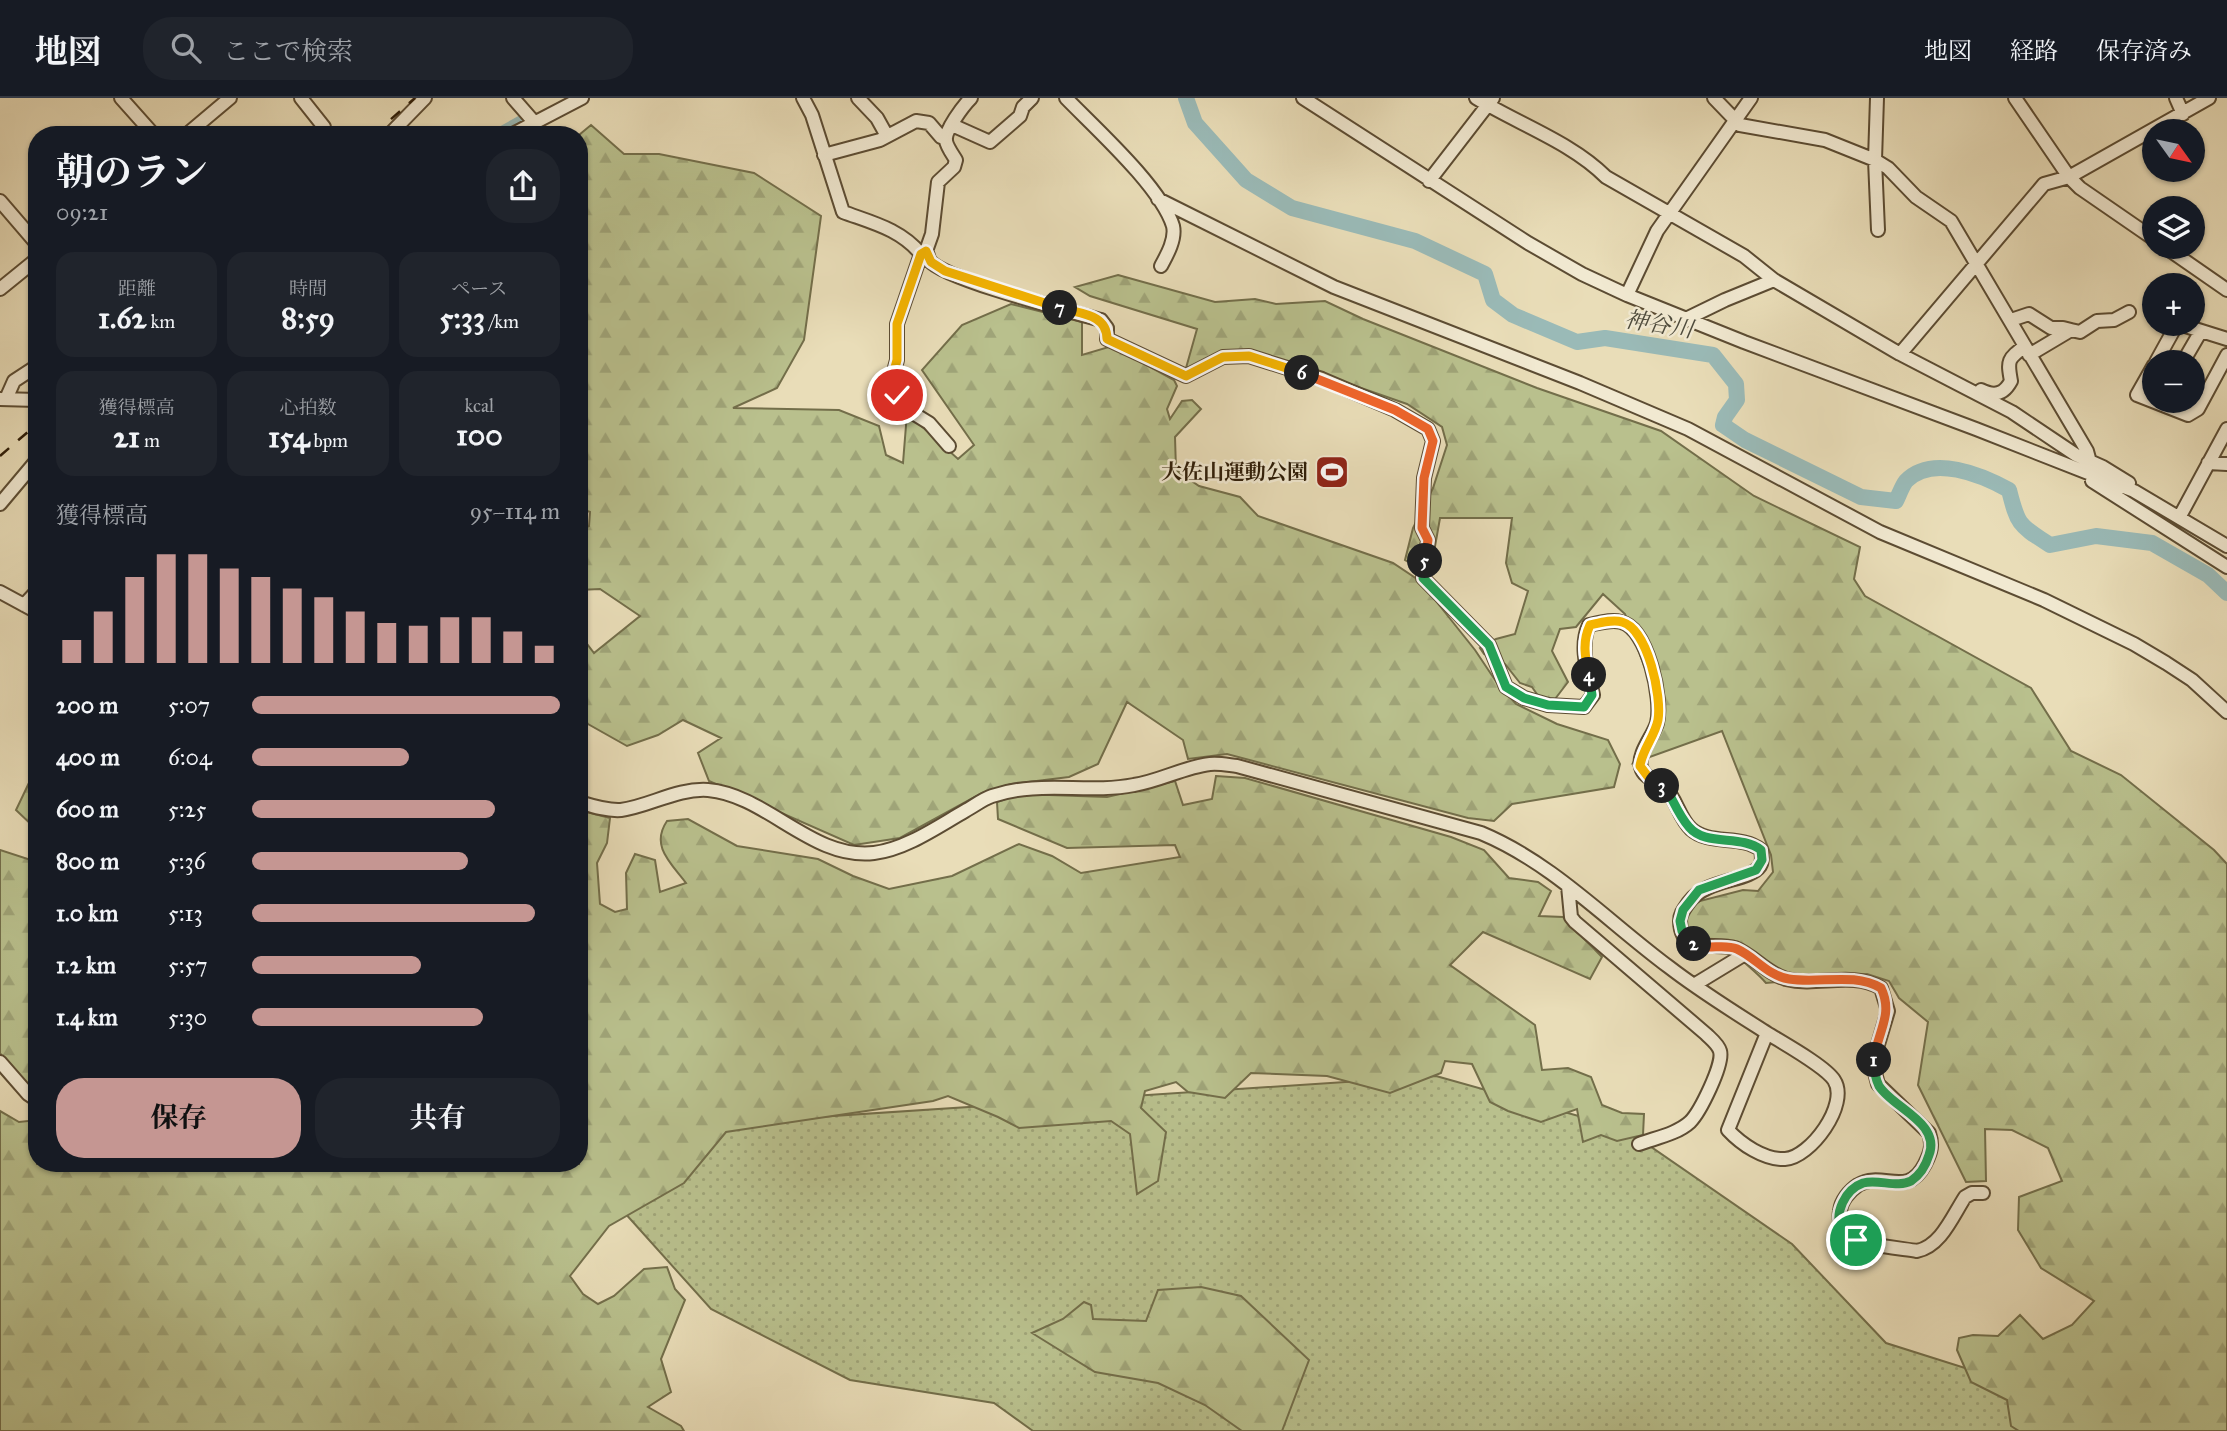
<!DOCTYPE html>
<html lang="ja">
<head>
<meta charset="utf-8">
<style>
	:root { --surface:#171b24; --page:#20242c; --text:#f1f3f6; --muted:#9ea1a6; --line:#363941; --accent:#c59692 }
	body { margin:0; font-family:"IM FELL Great Primer","Noto Serif JP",serif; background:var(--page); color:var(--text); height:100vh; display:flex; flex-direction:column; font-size:26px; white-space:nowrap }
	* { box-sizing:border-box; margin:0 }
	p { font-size:23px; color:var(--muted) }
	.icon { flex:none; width:38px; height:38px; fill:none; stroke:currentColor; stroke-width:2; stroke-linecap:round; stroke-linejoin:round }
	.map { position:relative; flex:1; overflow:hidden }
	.drawer { position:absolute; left:28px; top:28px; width:560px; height:1046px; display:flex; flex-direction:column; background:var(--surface); border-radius:28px; box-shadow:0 2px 5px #0004 }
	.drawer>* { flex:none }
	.needle { width:46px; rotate:123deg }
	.buttons { position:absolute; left:2142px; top:21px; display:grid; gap:14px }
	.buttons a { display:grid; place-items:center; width:63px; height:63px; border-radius:50%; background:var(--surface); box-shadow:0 2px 5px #0004; font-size:35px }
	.pin { position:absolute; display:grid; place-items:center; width:60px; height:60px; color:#fff; margin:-30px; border:4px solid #fff; border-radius:50%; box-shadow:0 2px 7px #0007 }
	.km { position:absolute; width:35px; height:35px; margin:-18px; border-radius:50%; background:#222; color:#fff; font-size:19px; line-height:35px; text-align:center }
	.round { display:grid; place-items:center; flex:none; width:74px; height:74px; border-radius:28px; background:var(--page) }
	.headline { display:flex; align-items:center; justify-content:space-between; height:119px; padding:0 28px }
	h1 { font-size:38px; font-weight:700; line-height:52px }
	.metrics { display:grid; grid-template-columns:repeat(3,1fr); gap:10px; height:119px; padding:7px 28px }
	.metrics div { display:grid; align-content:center; border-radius:18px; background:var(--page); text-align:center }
	.metrics b { font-size:30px; font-weight:700 }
	.metrics small { font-size:19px; font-weight:400 }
	.metrics p { font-size:19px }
	.chart { height:196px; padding:14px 28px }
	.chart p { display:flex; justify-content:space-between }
	.chart svg { width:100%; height:126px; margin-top:7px; stroke:var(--accent); stroke-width:6 }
	.primary-button { display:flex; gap:14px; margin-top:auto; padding:14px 28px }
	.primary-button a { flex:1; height:80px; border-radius:28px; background:var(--accent); color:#111; font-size:28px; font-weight:700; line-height:80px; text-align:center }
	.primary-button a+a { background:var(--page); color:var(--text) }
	ul { padding:0 28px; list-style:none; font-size:23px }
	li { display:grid; grid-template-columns:112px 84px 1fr; align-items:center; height:52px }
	li i { height:18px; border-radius:9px; background:var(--accent) }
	header { display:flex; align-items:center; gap:42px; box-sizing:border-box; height:98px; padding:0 35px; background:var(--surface); border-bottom:2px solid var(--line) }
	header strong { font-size:33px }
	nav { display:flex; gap:38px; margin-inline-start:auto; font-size:24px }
	.search { width:490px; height:63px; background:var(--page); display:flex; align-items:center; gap:18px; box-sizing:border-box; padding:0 24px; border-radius:28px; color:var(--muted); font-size:26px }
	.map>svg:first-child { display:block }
	.grass { fill:url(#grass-dots); stroke:#736e4a; stroke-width:2 }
	.forest { fill:url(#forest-firs); stroke:#736e4a; stroke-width:2 }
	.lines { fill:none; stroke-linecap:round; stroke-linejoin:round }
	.river { stroke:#9abab7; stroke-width:16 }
	.minor-casing { stroke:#5c4c33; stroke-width:16 }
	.minor { stroke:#f1e9d1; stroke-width:12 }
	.rail { stroke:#2d1c07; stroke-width:2.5; stroke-dasharray:12 12; stroke-linecap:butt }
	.split-1-casing { stroke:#fff; stroke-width:14 }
	.split-2-casing { stroke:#fff; stroke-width:14 }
	.split-3-casing { stroke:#fff; stroke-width:14 }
	.split-4-casing { stroke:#fff; stroke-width:14 }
	.split-5-casing { stroke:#fff; stroke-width:14 }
	.split-6-casing { stroke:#fff; stroke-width:14 }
	.split-7-casing { stroke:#fff; stroke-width:14 }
	.split-8-casing { stroke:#fff; stroke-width:14 }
	.split-1 { stroke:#22a559; stroke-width:9 }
	.split-2 { stroke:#f0652b; stroke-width:9 }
	.split-3 { stroke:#22a559; stroke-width:9 }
	.split-4 { stroke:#f5b400; stroke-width:9 }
	.split-5 { stroke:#22a559; stroke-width:9 }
	.split-6 { stroke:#f0652b; stroke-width:9 }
	.split-7 { stroke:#f5b400; stroke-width:9 }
	.split-8 { stroke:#f5b400; stroke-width:9 }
	.labels { text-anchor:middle; stroke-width:5; stroke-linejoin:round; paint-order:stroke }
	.poi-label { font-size:21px; font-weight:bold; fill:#2d1c07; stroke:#f1e9d1; text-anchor:end }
	.water-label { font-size:23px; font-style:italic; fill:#4e4b3c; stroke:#f1e9d1 }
</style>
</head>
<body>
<header>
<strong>地図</strong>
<div class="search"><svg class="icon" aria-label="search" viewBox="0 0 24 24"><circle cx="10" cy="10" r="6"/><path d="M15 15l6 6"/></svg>ここで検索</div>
<nav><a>地図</a><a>経路</a><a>保存済み</a></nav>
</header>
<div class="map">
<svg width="2227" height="1333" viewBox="0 0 2227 1333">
	<defs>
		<pattern id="grass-dots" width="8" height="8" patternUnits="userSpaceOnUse" patternTransform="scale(1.75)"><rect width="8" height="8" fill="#b9c08d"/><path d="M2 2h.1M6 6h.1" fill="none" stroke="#9fa478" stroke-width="1.8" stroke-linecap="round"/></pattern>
		<pattern id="forest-firs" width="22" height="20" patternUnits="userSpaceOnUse" patternTransform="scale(1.75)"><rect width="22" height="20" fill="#b9c08d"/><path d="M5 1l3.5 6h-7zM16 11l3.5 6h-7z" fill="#9fa478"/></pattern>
	</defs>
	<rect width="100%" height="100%" fill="#e9ddb8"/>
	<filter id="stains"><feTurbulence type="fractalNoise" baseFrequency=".00286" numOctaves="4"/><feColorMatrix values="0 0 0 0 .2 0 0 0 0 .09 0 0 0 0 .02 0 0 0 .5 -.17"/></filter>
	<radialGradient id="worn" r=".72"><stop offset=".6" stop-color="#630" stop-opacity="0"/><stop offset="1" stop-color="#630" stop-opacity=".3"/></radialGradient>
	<path class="grass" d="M1436,978L1625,1031L1792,1146L1886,1245L2019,1287L2047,1333H1033L994,1305L850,1282L711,1211L615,1104L711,1026Z"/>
	<path class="forest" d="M591,27L624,56H659L754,75L821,118L804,242L777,290L733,310L839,312L879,328L886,357L903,365L907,315L958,361L974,347L922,272L962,227L1011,206L1082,224V257L1112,248L1174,282L1177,288L1167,311L1170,321L1182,303L1192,302L1201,311L1175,339L1176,372L1199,388L1240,399L1258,418L1393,465L1420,483L1475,552L1497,585L1516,606L1557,626L1608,642L1620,666L1614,689L1512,706L1494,723L1468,720L1227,656L1188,661L1183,642L1127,604L1098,666L1069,679L1011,686L982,695L900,740L854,747L709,683L698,655L721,640L683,622L658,637L627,648L588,626L579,613V544L584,542L594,555L640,518L600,491L579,492V432L589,428L590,414L579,410V37Z
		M1118,177L1215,204L1255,201L1276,206L1325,203L1363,221L1537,290L1661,333L1754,398L1860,449L1854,481L1865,498L2031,590L2071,653L2121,677L2214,752L2227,766V1333H2019L2011,1328L2007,1302L1971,1284L1957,1252L1959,1240L1973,1237L1998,1238L2020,1217L2043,1241L2072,1227L2094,1203L2041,1170L2018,1132L2019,1099L2062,1083L2048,1050L2012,1032L1985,1031L1986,1083L1966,1084L1918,987L1928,924L1899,900L1889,883L1867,876L1766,885C1753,870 1736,860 1725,844L1692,840L1677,829L1692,805L1743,792L1758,793L1773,774L1771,757L1722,633L1633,665L1654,628L1656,600L1625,516L1603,496L1576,529L1560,531L1552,553L1568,584L1555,601L1539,599L1532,589L1520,585L1505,566L1484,556L1480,550L1496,541L1515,536L1528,493L1512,485L1506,465L1512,420H1440L1430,477L1405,462L1413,430L1433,390L1447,347L1442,329L1407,306L1252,252L1225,253L1200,266L1186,270L1197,231L1090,198L1075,189Z
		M37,668V732L16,712Z
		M1216,678L1245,680L1451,739L1484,752L1509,780L1538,784L1551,793L1539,818L1563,819L1602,859L1590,881L1483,834L1450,867L1535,927L1542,972L1568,970L1591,979L1602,1007L1622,1015L1644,1016L1643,1037L1617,1043L1601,1037L1583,1044L1577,1011L1541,1024L1508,1013L1490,1004L1472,966L1445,963L1441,975L1390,995L1327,978L1251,975L1225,1000L1188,994L1176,984L1145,993L1141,1010L1166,1034L1158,1083L1137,1096L1130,1036L1111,1023L1019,1030L998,1019L948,998L933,1003L726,1034L684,1085L609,1128L570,1178L583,1196L598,1206L614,1198L644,1171L667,1169L675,1191L685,1202L661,1261L671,1294L648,1309L681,1328L684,1333H0V1013L19,1024L37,1022V1066H579V712L610,720L607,745L597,765L600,806L615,814L627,811L626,775L635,756L655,762L660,794L686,785C671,765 650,748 667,723L688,721L737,748L818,761L853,778L889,791L952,778L1019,746L1052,758L1081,775L1180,759L1175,747L1067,750L998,721L997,704L1020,696L1107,699L1175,683L1183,707L1212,701Z
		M0,752L37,764V999L21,985L0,955Z
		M1201,1189L1241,1198L1309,1262L1282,1333H1242L1205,1307L1158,1285L1095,1274L1032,1235L1063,1221L1084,1204L1091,1207L1093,1221L1146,1223L1158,1192Z"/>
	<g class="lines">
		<path class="river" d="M1186,0L1195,25L1246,82L1292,110L1415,143L1485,176L1493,202L1513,217L1577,244L1605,240L1713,257L1736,286L1737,302L1725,319L1723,327L1745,342L1861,399L1896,403C1899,397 1902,388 1906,383C1932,356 1982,377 2009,392C2018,428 2019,427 2050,447L2096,438L2152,445L2208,477L2227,495
			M501,37L524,24"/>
		<g class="minor-casing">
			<path id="minor" d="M121,0L154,37
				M301,0L324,29L314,37
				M513,0L534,24
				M803,0L812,17L843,114C873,125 900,131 921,156L926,153L932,136L938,84L954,69L956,62C953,57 947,49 946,43C944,33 964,7 971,0
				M858,0L877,20L887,38
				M1066,0C1095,30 1161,89 1173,128C1176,141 1167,157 1161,168
				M1303,0L1528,145L1582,176L1627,197L1744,244L1976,331L2134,393L2227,448
				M1476,0C1518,26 1571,44 1606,79L1744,158L1774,182L1900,256L2012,314L2076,357L2103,369L2129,385
				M1714,0L1740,27L1825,42L1875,62L1888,70L1916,99L1951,123L2087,353L2090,364
				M1877,0L1875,62L1878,132
				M2015,0L2069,79L2080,90L2154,141
				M2176,0L2183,16
				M952,27L990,44L1020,18L1023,9L1032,0
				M186,37L230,0
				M389,37L425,0
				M511,37L582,0
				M824,57L880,42L916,23L929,25L941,39L946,41
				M1429,83L1493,0
				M1158,101L1334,189L1580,285L1688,331L1880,434L2044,502L2134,546L2166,565L2192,582L2227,614
				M0,103L37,146
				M2165,149L2227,192
				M926,153C928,156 928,160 930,163C944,181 1073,214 1101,222L1107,230V241L1186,278L1223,259L1249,258L1322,281L1395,312L1428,331L1433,343L1424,380L1422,430L1428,442L1423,480L1489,547L1506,589L1524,600L1548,607L1584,609L1593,597C1588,574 1579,549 1589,527C1599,525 1612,521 1621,524C1648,530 1663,602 1657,625C1654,637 1637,656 1641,669C1644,681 1657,682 1665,690C1676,700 1679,720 1691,731C1710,748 1741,736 1761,752C1762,757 1763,763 1760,768C1749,784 1707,780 1689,804C1685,810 1680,815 1680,823C1681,859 1715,843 1735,850C1753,857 1766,875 1786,881C1818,889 1851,873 1881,890L1888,913L1874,960V971L1878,986L1929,1035C1933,1047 1931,1054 1925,1066C1907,1101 1883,1072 1858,1087C1849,1093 1841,1103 1840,1113C1839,1119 1840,1129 1844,1134C1854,1147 1900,1150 1917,1153C1941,1148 1952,1119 1965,1099L1972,1095H1983
				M921,156L897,226V262L892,281L903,309L929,325L949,348
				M0,191L37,161
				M1627,197L1657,133L1751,0
				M1686,221L1725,202L1774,182
				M2011,222L2029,216L2051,230H2063L2071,232
				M2179,226L2227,241
				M1900,256L2044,86L2069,79L2209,0
				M2029,257L2071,232L2080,234L2097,223L2114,222L2129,214
				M2156,264L2177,226
				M2183,264L2201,233
				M2154,267L2137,297L2188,317L2198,311L2227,257
				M1981,292C1995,299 2004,296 2011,283C2007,262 2008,261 2025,248
				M0,301L37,302
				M6,301L14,283L37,268
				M2208,365L2227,366
				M2092,383L2227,469
				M0,406L37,362
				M2180,418L2227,331
				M0,494L37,514
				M24,507L37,493
				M579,704C592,708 607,713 621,712C650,708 677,690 708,692C767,697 812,762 874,755C906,751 937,729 965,713C974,708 983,701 992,698C1039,682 1087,696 1134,687C1160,683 1184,669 1210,666C1219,665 1228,667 1237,668L1481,735C1553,765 1607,823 1669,869C1700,893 1734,914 1767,935
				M1568,788L1571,819L1575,824L1706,936C1711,941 1718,946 1720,953C1724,966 1700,1014 1690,1024C1677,1036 1655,1040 1639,1046
				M1694,887L1745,856
				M1767,935C1783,945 1825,968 1834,982C1850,1006 1810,1060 1785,1061C1764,1062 1741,1046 1728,1032Z
				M0,964L28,996L37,1002"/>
		</g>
		<use href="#minor" class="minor"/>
		<path class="rail" d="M373,37L415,0
			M0,358L37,326"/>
	</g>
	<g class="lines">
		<g class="split-1-casing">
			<path id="split-1" d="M1856,1142C1852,1140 1846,1137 1843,1133C1832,1116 1846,1091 1863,1085C1878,1081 1898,1090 1911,1083C1920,1077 1926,1067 1929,1057C1941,1025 1893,1010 1879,988C1875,980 1874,970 1874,962"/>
		</g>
		<g class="split-2-casing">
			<path id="split-2" d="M1694,846C1707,853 1723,845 1737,851C1755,859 1768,878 1789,881C1820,886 1853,874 1881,890C1894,917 1877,934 1874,962"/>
		</g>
		<g class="split-3-casing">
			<path id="split-3" d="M1662,688L1666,690C1673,702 1679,718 1689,729C1706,749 1741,736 1761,752L1762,762L1756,772L1699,792L1683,812L1680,823L1682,833L1694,846"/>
		</g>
		<g class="split-4-casing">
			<path id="split-4" d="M1589,577C1585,559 1582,544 1590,527C1599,525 1613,521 1622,524C1648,531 1662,599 1658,622C1655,638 1642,652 1640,668L1649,680L1662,688"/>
		</g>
		<g class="split-5-casing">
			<path id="split-5" d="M1425,463L1423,480L1489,547L1506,589L1524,600L1548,607L1584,609L1592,597L1589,577"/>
		</g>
		<g class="split-6-casing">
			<path id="split-6" d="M1302,275L1395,312L1428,331L1433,343L1424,380L1422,430L1428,442L1425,463"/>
		</g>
		<g class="split-7-casing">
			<path id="split-7" d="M1060,210C1081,216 1107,216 1107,241L1186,278L1223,259L1249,258L1302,275"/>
		</g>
		<g class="split-8-casing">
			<path id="split-8" d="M897,297L892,281L897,262V226L921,156L926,153L931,164L945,173L1060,210"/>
		</g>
		<use href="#split-1" class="split-1"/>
		<use href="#split-2" class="split-2"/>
		<use href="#split-3" class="split-3"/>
		<use href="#split-4" class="split-4"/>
		<use href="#split-5" class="split-5"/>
		<use href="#split-6" class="split-6"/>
		<use href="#split-7" class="split-7"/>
		<use href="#split-8" class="split-8"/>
	</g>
	<defs>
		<g id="stadium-square" transform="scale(1.75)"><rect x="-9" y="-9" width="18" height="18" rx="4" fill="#8f2418" stroke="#f1e9d1"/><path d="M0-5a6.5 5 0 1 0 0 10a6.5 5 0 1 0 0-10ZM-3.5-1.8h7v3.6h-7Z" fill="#fff"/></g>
	</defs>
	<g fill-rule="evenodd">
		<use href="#stadium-square" x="1332" y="374"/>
	</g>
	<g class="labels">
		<g class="poi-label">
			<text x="1308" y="381">大佐山運動公園</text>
		</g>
		<g class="water-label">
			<text transform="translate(1659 226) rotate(9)" y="8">神谷川</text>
		</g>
	</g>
	<rect width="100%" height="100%" filter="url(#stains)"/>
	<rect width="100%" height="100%" fill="url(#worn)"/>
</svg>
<div class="buttons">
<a><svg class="needle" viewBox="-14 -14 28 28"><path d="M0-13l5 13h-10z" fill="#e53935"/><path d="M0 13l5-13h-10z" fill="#9ea1a6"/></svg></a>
<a><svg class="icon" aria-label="layers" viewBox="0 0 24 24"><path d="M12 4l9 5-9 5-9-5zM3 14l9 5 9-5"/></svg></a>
<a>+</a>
<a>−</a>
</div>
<div class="pin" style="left:1856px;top:1142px;background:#1e9e55"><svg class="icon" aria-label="arrive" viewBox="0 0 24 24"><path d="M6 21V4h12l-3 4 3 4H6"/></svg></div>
<div class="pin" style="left:897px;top:297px;background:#d93025"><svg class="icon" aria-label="check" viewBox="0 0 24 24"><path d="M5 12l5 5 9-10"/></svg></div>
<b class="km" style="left:1874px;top:962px">1</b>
<b class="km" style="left:1694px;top:846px">2</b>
<b class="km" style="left:1662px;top:688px">3</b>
<b class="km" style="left:1589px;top:577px">4</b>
<b class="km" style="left:1425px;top:463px">5</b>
<b class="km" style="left:1302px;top:275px">6</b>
<b class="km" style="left:1060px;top:210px">7</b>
<section class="drawer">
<div class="headline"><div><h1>朝のラン</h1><p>09:21</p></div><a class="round"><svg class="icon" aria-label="share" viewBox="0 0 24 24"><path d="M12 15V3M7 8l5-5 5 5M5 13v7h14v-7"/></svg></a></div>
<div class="metrics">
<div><p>距離</p><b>1.62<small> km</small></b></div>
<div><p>時間</p><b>8:59</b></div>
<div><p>ペース</p><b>5:33<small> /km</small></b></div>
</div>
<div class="metrics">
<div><p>獲得標高</p><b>21<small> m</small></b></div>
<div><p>心拍数</p><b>154<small> bpm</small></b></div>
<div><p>kcal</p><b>100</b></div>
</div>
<div class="chart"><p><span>獲得標高</span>95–114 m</p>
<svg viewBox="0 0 160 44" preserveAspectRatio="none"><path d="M5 44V36M15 44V26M25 44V14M35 44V6M45 44V6M55 44V11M65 44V14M75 44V18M85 44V21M95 44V26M105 44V30M115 44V31M125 44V28M135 44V28M145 44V33M155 44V38"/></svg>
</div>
<ul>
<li><b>200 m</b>5:07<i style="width:100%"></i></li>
<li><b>400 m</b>6:04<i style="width:51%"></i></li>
<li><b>600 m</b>5:25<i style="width:79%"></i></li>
<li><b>800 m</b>5:36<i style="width:70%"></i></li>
<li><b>1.0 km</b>5:13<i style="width:92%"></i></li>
<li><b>1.2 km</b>5:57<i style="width:55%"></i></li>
<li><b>1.4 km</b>5:30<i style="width:75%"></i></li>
</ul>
<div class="primary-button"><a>保存</a><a>共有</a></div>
</section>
</div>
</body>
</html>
